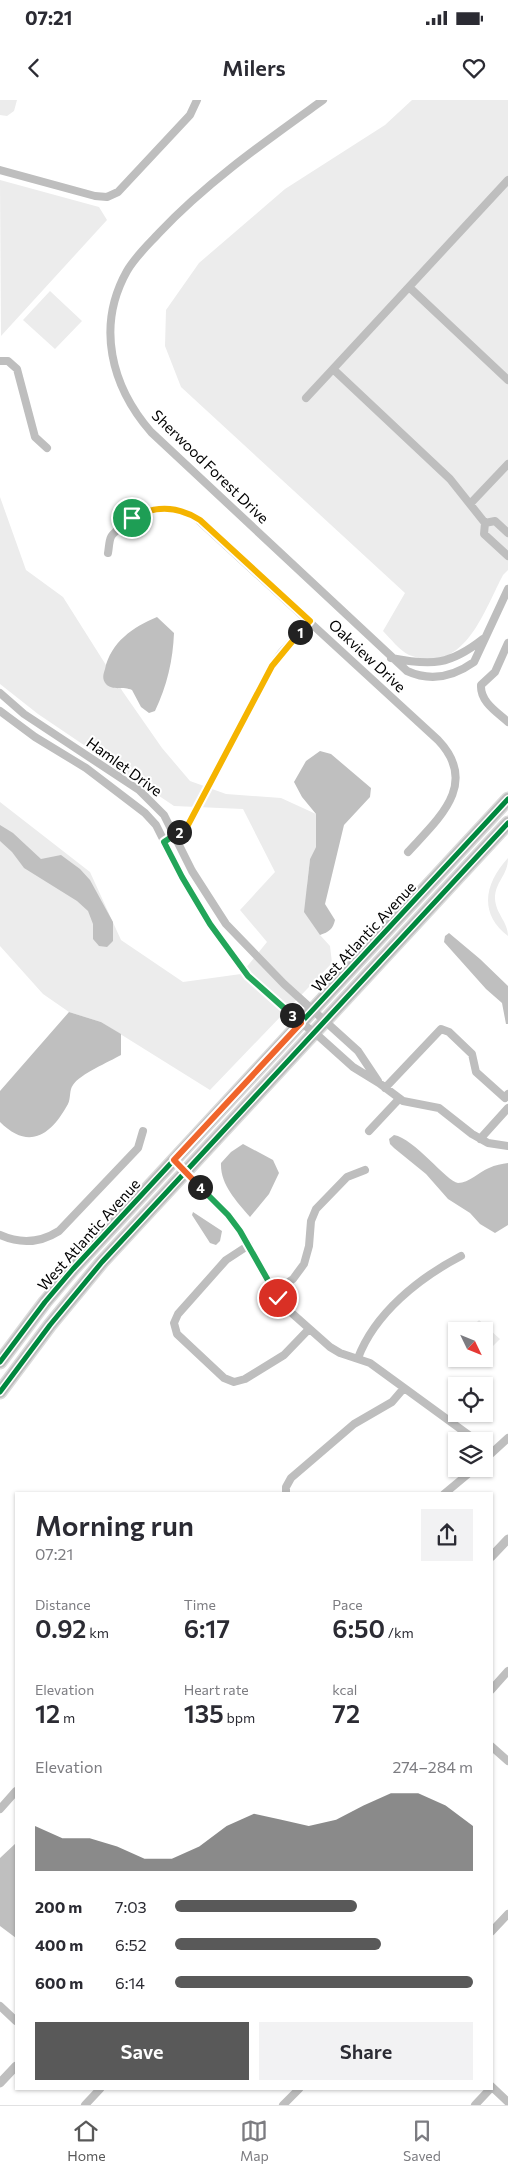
<!DOCTYPE html>
<html lang="en">
<head>
<meta charset="utf-8">
<style>
	:root { --surface:#fff; --page:#f2f2f3; --text:#2b2b33; --muted:#7c7c81; --line:#e1e1e2; --accent:#595959 }
	body { margin:0; font-family:Commissioner,sans-serif; background:var(--page); color:var(--text); height:100vh; display:flex; flex-direction:column; font-size:19px; white-space:nowrap }
	* { box-sizing:border-box; margin:0 }
	p { font-size:16px; color:var(--muted) }
	.icon { flex:none; width:28px; height:28px; fill:none; stroke:currentColor; stroke-width:2; stroke-linecap:round; stroke-linejoin:round }
	.map { position:relative; flex:1; overflow:hidden }
	.side { position:absolute; left:15px; top:1392px; width:478px; height:598px; display:flex; flex-direction:column; background:var(--surface); border-radius:0px; box-shadow:0 1px 4px #0004 }
	.side>* { flex:none }
	.needle { width:32px; rotate:133deg }
	.buttons { position:absolute; left:448px; top:1222px; display:grid; gap:10px }
	.buttons a { display:grid; place-items:center; width:45px; height:45px; border-radius:0px; background:var(--surface); box-shadow:0 1px 4px #0004; font-size:25px }
	.pin { position:absolute; display:grid; place-items:center; width:42px; height:42px; color:#fff; margin:-21px; border:2px solid #fff; border-radius:50%; box-shadow:0 1px 5px #0007 }
	.km { position:absolute; width:25px; height:25px; margin:-12px; border-radius:50%; background:#222; color:#fff; font-size:14px; line-height:25px; text-align:center }
	.round { display:grid; place-items:center; flex:none; width:52px; height:52px; border-radius:0px; background:var(--page) }
	.summary { display:flex; align-items:center; justify-content:space-between; height:85px; padding:0 20px }
	h1 { font-size:28px; font-weight:600; line-height:38px }
	.figures { display:grid; grid-template-columns:repeat(3,1fr); gap:8px; height:85px; padding:5px 20px }
	.figures div { display:grid; align-content:center }
	.figures b { font-size:25px; font-weight:600 }
	.figures small { font-size:14px; font-weight:400 }
	.figures p { font-size:14px }
	.chart { height:140px; padding:10px 20px }
	.chart p { display:flex; justify-content:space-between }
	.chart svg { width:100%; height:90px; margin-top:5px; fill:var(--accent); opacity:.7 }
	.button { display:flex; gap:10px; margin-top:auto; padding:10px 20px }
	.button a { flex:1; height:58px; border-radius:0px; background:var(--accent); color:#fff; font-size:20px; font-weight:600; line-height:58px; text-align:center }
	.button a+a { background:var(--page); color:var(--text) }
	ul { padding:0 20px; list-style:none; font-size:16px }
	li { display:grid; grid-template-columns:80px 60px 1fr; align-items:center; height:38px }
	li i { height:12px; border-radius:6px; background:var(--accent) }
	.status { display:flex; justify-content:space-between; align-items:center; height:35px; padding:0 25px; background:var(--surface); direction:ltr }
	.status svg { height:14px; fill:currentColor }
	header { display:flex; justify-content:space-between; align-items:center; height:65px; padding:0 20px; background:var(--surface); font-size:22px; font-weight:600 }
	.tabs { display:flex; justify-content:space-around; align-items:center; height:70px; border-top:1px solid var(--line); background:var(--surface); font-size:14px; color:var(--muted) }
	.tabs a { display:grid; justify-items:center; gap:2px }
	.tabs .selected { color:var(--accent) }
	.map>svg:first-child { display:block }
	.grass { fill:#ececec }
	.water { fill:#bfbfbf }
	.lines { fill:none; stroke-linecap:round; stroke-linejoin:round }
	.canal { stroke:#bfbfbf; stroke-width:9 }
	.primary-casing { stroke:#dbdbdb; stroke-width:15 }
	.minor { stroke:#bebebe; stroke-width:8 }
	.primary { stroke:#bebebe; stroke-width:12 }
	.cycleway-casing { stroke:#fff; stroke-width:8 }
	.cycleway { stroke:#00873e; stroke-width:5 }
	.split-1-casing { stroke:#fff; stroke-width:10 }
	.split-2-casing { stroke:#fff; stroke-width:10 }
	.split-3-casing { stroke:#fff; stroke-width:10 }
	.split-4-casing { stroke:#fff; stroke-width:10 }
	.split-5-casing { stroke:#fff; stroke-width:10 }
	.split-1 { stroke:#f5b400; stroke-width:6 }
	.split-2 { stroke:#f5b400; stroke-width:6 }
	.split-3 { stroke:#22a559; stroke-width:6 }
	.split-4 { stroke:#f0652b; stroke-width:6 }
	.split-5 { stroke:#22a559; stroke-width:6 }
	.labels { text-anchor:middle; stroke-width:4; stroke-linejoin:round; paint-order:stroke }
	.street-label { font-size:15px; fill:#000; stroke:#fff }
</style>
</head>
<body>
<div class="status"><b>07:21</b><svg viewBox="0 0 49 12"><path d="M0 12V9h3v3zM5 12V6h3v6zM10 12V3h3v9zM15 12V0h3v12zM26 1h20v11H26zM47 4h2v5h-2z"/></svg></div>
<header><svg class="icon" aria-label="back" viewBox="0 0 24 24"><path d="M15 5l-7 7 7 7"/></svg>Milers<svg class="icon" aria-label="heart" viewBox="0 0 24 24"><path d="M12 20l-8-8c-3-5 5-10 8-4 3-6 11-1 8 4z"/></svg></header>
<div class="map">
<svg width="508" height="2005" viewBox="0 0 508 2005">
	<rect width="100%" height="100%" fill="#fff"/>
	<path class="grass" d="M0,0H17L14,11L7,16L0,15Z
		M412,0H508V470L503,475C483,513 464,576 409,555C400,551 390,538 383,531L405,493L181,287L165,246L166,210L199,163L285,89L385,25Z
		M0,80L99,107L107,120L1,236Z
		M50,191L82,221L55,249L23,220Z
		M0,397L26,470L63,497L123,592L162,648L190,681L226,694L281,698L316,714V747L310,759L307,785L320,835L330,846L332,863L210,990L101,922L69,912L43,894L0,846V702L90,772L121,840L183,882L241,874L267,842L240,810L275,772L243,709L174,706L38,614L0,584Z
		M508,758C508,776 495,781 495,799C496,814 508,822 508,836C478,813 485,783 508,758Z
		M479,1220L500,1239L491,1248L484,1242V1231H472L470,1229Z"/>
	<path class="water" d="M157,517L174,533C173,560 167,586 155,611L149,613L141,607L132,590C124,586 112,591 106,584C102,579 103,575 105,569C111,542 133,527 157,517Z
		M320,651L331,654L371,688L370,697L344,725L325,804L335,820C333,829 329,832 320,835L304,812L310,759L316,747V714L302,697L294,682L306,661Z
		M0,725L13,733L41,759L61,755L80,769L90,780L113,822V841L107,847L99,846L93,839V824L88,811L77,801L24,768L12,752L0,741Z
		M449,833L480,859L508,886V924H506L502,903L486,889L444,842L445,836Z
		M69,912L101,922L121,934V955C109,962 80,974 73,985C69,990 71,998 68,1004C51,1035 29,1051 0,1022V991Z
		M394,1035C414,1038 447,1082 458,1083C469,1083 479,1072 489,1068C495,1065 502,1064 508,1063V1125L495,1133L480,1124L470,1113L448,1099L426,1074L394,1048L390,1044L389,1039Z
		M243,1044L273,1060L279,1073L269,1094L250,1117C236,1101 220,1084 221,1063L231,1052Z
		M193,1112L222,1131L220,1141L216,1145L210,1143L192,1115Z
		M16,1743V1838L0,1826V1758Z"/>
	<g class="lines">
		<path class="canal" d="M491,1457L508,1439
			M0,1983L16,1966"/>
		<g class="primary-casing">
			<path id="primary" d="M0,1262L45,1202L73,1169L508,699
				M0,1292L50,1225L102,1162L508,723"/>
		</g>
		<path class="minor" d="M323,0C266,41 207,82 159,133C148,145 135,157 127,171C96,226 111,286 151,332L407,571C431,582 453,577 474,562L508,489
			M0,70L95,96L107,97L118,92L190,15L197,0
			M409,187L508,280
			M0,261H8L17,269L35,337L47,348
			M333,269L508,80
			M306,298L333,269L450,379L485,423
			M470,404L508,364
			M508,433L495,421L485,423L484,434L508,456
			M108,453C109,448 109,441 111,437C112,434 117,431 119,428C139,407 169,403 195,417L438,640C480,684 438,719 408,752
			M508,543L495,572L481,585C480,602 497,612 508,622
			M391,558C432,566 450,565 483,539
			M0,593L24,614L139,690L164,715L192,771L226,824L284,884L358,951L378,981
			M0,611L35,637L86,668L145,713L156,725L182,777L210,824L248,876L301,923L314,932L353,967L379,983L403,1001L439,1008L472,1034L488,1043L508,1046
			M170,738L188,725L271,567L281,553L310,521
			M385,988L441,929L449,932L472,954L476,972L505,998L508,994
			M369,1031L399,999
			M480,1039L508,1008
			M174,1060L228,1115L240,1131L274,1192L286,1208L330,1247L340,1253L370,1263L477,1341
			M0,1135C20,1144 40,1143 59,1131L138,1048L143,1031
			M249,1145L226,1160L178,1214L174,1223L177,1234L224,1278L234,1282L245,1279L284,1255L309,1229
			M274,1192L293,1179L304,1164L309,1146L311,1121L316,1109L347,1077L365,1070
			M358,1258C375,1213 419,1178 461,1156
			M484,1360L508,1338
			M286,1394V1387L291,1378L354,1324L392,1302L404,1288
			M444,1394L474,1369
			M491,1590L508,1571
			M491,1646L508,1661
			M0,1709L16,1691
			M491,1832L508,1814
			M0,1906L16,1921
			M491,1986L508,2002
			M85,2005L100,1989
			M283,2005L299,1989
			M475,2005L490,1989"/>
		<use href="#primary" class="primary"/>
		<g class="cycleway-casing">
			<path id="cycleway" d="M0,1262L45,1202L73,1169L508,699
				M0,1292L50,1225L102,1162L508,723"/>
		</g>
		<use href="#cycleway" class="cycleway"/>
	</g>
	<g class="lines">
		<g class="split-1-casing">
			<path id="split-1" d="M132,418C155,405 178,406 200,420L310,521L300,532"/>
		</g>
		<g class="split-2-casing">
			<path id="split-2" d="M179,732L188,725L272,566L300,532"/>
		</g>
		<g class="split-3-casing">
			<path id="split-3" d="M179,732L164,742L182,777L210,824L248,876L292,915"/>
		</g>
		<g class="split-4-casing">
			<path id="split-4" d="M200,1087L174,1060L301,923L292,915"/>
		</g>
		<g class="split-5-casing">
			<path id="split-5" d="M200,1087L228,1115L240,1131L278,1198"/>
		</g>
		<use href="#split-1" class="split-1"/>
		<use href="#split-2" class="split-2"/>
		<use href="#split-3" class="split-3"/>
		<use href="#split-4" class="split-4"/>
		<use href="#split-5" class="split-5"/>
	</g>
	<g class="labels">
		<g class="street-label">
			<text transform="translate(210 367) rotate(44)" y="5">Sherwood Forest Drive</text>
			<text transform="translate(367 556) rotate(43)" y="5">Oakview Drive</text>
			<text transform="translate(124 667) rotate(36)" y="5">Hamlet Drive</text>
			<text transform="translate(364 837) rotate(-47)" y="5">West Atlantic Avenue</text>
			<text transform="translate(89 1135) rotate(-48)" y="5">West Atlantic Avenue</text>
		</g>
	</g>
</svg>
<div class="buttons">
<a><svg class="needle" viewBox="-14 -14 28 28"><path d="M0-13l5 13h-10z" fill="#e53935"/><path d="M0 13l5-13h-10z" fill="#7c7c81"/></svg></a>
<a><svg class="icon" aria-label="locate" viewBox="0 0 24 24"><circle cx="12" cy="12" r="6"/><path d="M12 2v4M12 18v4M2 12h4M18 12h4"/></svg></a>
<a><svg class="icon" aria-label="layers" viewBox="0 0 24 24"><path d="M12 4l9 5-9 5-9-5zM3 14l9 5 9-5"/></svg></a>
</div>
<div class="pin" style="left:132px;top:418px;background:#1e9e55"><svg class="icon" aria-label="arrive" viewBox="0 0 24 24"><path d="M6 21V4h12l-3 4 3 4H6"/></svg></div>
<div class="pin" style="left:278px;top:1198px;background:#d93025"><svg class="icon" aria-label="check" viewBox="0 0 24 24"><path d="M5 12l5 5 9-10"/></svg></div>
<b class="km" style="left:300px;top:532px">1</b>
<b class="km" style="left:179px;top:732px">2</b>
<b class="km" style="left:292px;top:915px">3</b>
<b class="km" style="left:200px;top:1087px">4</b>
<section class="side">
<div class="summary"><div><h1>Morning run</h1><p>07:21</p></div><a class="round"><svg class="icon" aria-label="share" viewBox="0 0 24 24"><path d="M12 15V3M7 8l5-5 5 5M5 13v7h14v-7"/></svg></a></div>
<div class="figures">
<div><p>Distance</p><b>0.92<small> km</small></b></div>
<div><p>Time</p><b>6:17</b></div>
<div><p>Pace</p><b>6:50<small> /km</small></b></div>
</div>
<div class="figures">
<div><p>Elevation</p><b>12<small> m</small></b></div>
<div><p>Heart rate</p><b>135<small> bpm</small></b></div>
<div><p>kcal</p><b>72</b></div>
</div>
<div class="chart"><p><span>Elevation</span>274–284 m</p>
<svg viewBox="0 0 160 44" preserveAspectRatio="none"><path d="M0 44V22L10 28L20 28L30 32L40 38L50 38L60 32L70 22L80 16L90 19L100 22L110 19L120 12L130 6L140 6L150 12L160 22V44z"/></svg>
</div>
<ul>
<li><b>200 m</b>7:03<i style="width:61%"></i></li>
<li><b>400 m</b>6:52<i style="width:69%"></i></li>
<li><b>600 m</b>6:14<i style="width:100%"></i></li>
</ul>
<div class="button"><a>Save</a><a>Share</a></div>
</section>
</div>
<nav class="tabs">
<a class="selected"><svg class="icon" aria-label="home" viewBox="0 0 24 24"><path d="M3 11l9-7 9 7M6 9v11h12V9"/></svg>Home</a>
<a><svg class="icon" aria-label="map" viewBox="0 0 24 24"><path d="M3 6l6-2 6 2 6-2v14l-6 2-6-2-6 2zM9 4v14M15 6v14"/></svg>Map</a>
<a><svg class="icon" aria-label="saved" viewBox="0 0 24 24"><path d="M7 4h10v16l-5-4-5 4z"/></svg>Saved</a>
</nav>
</body>
</html>
